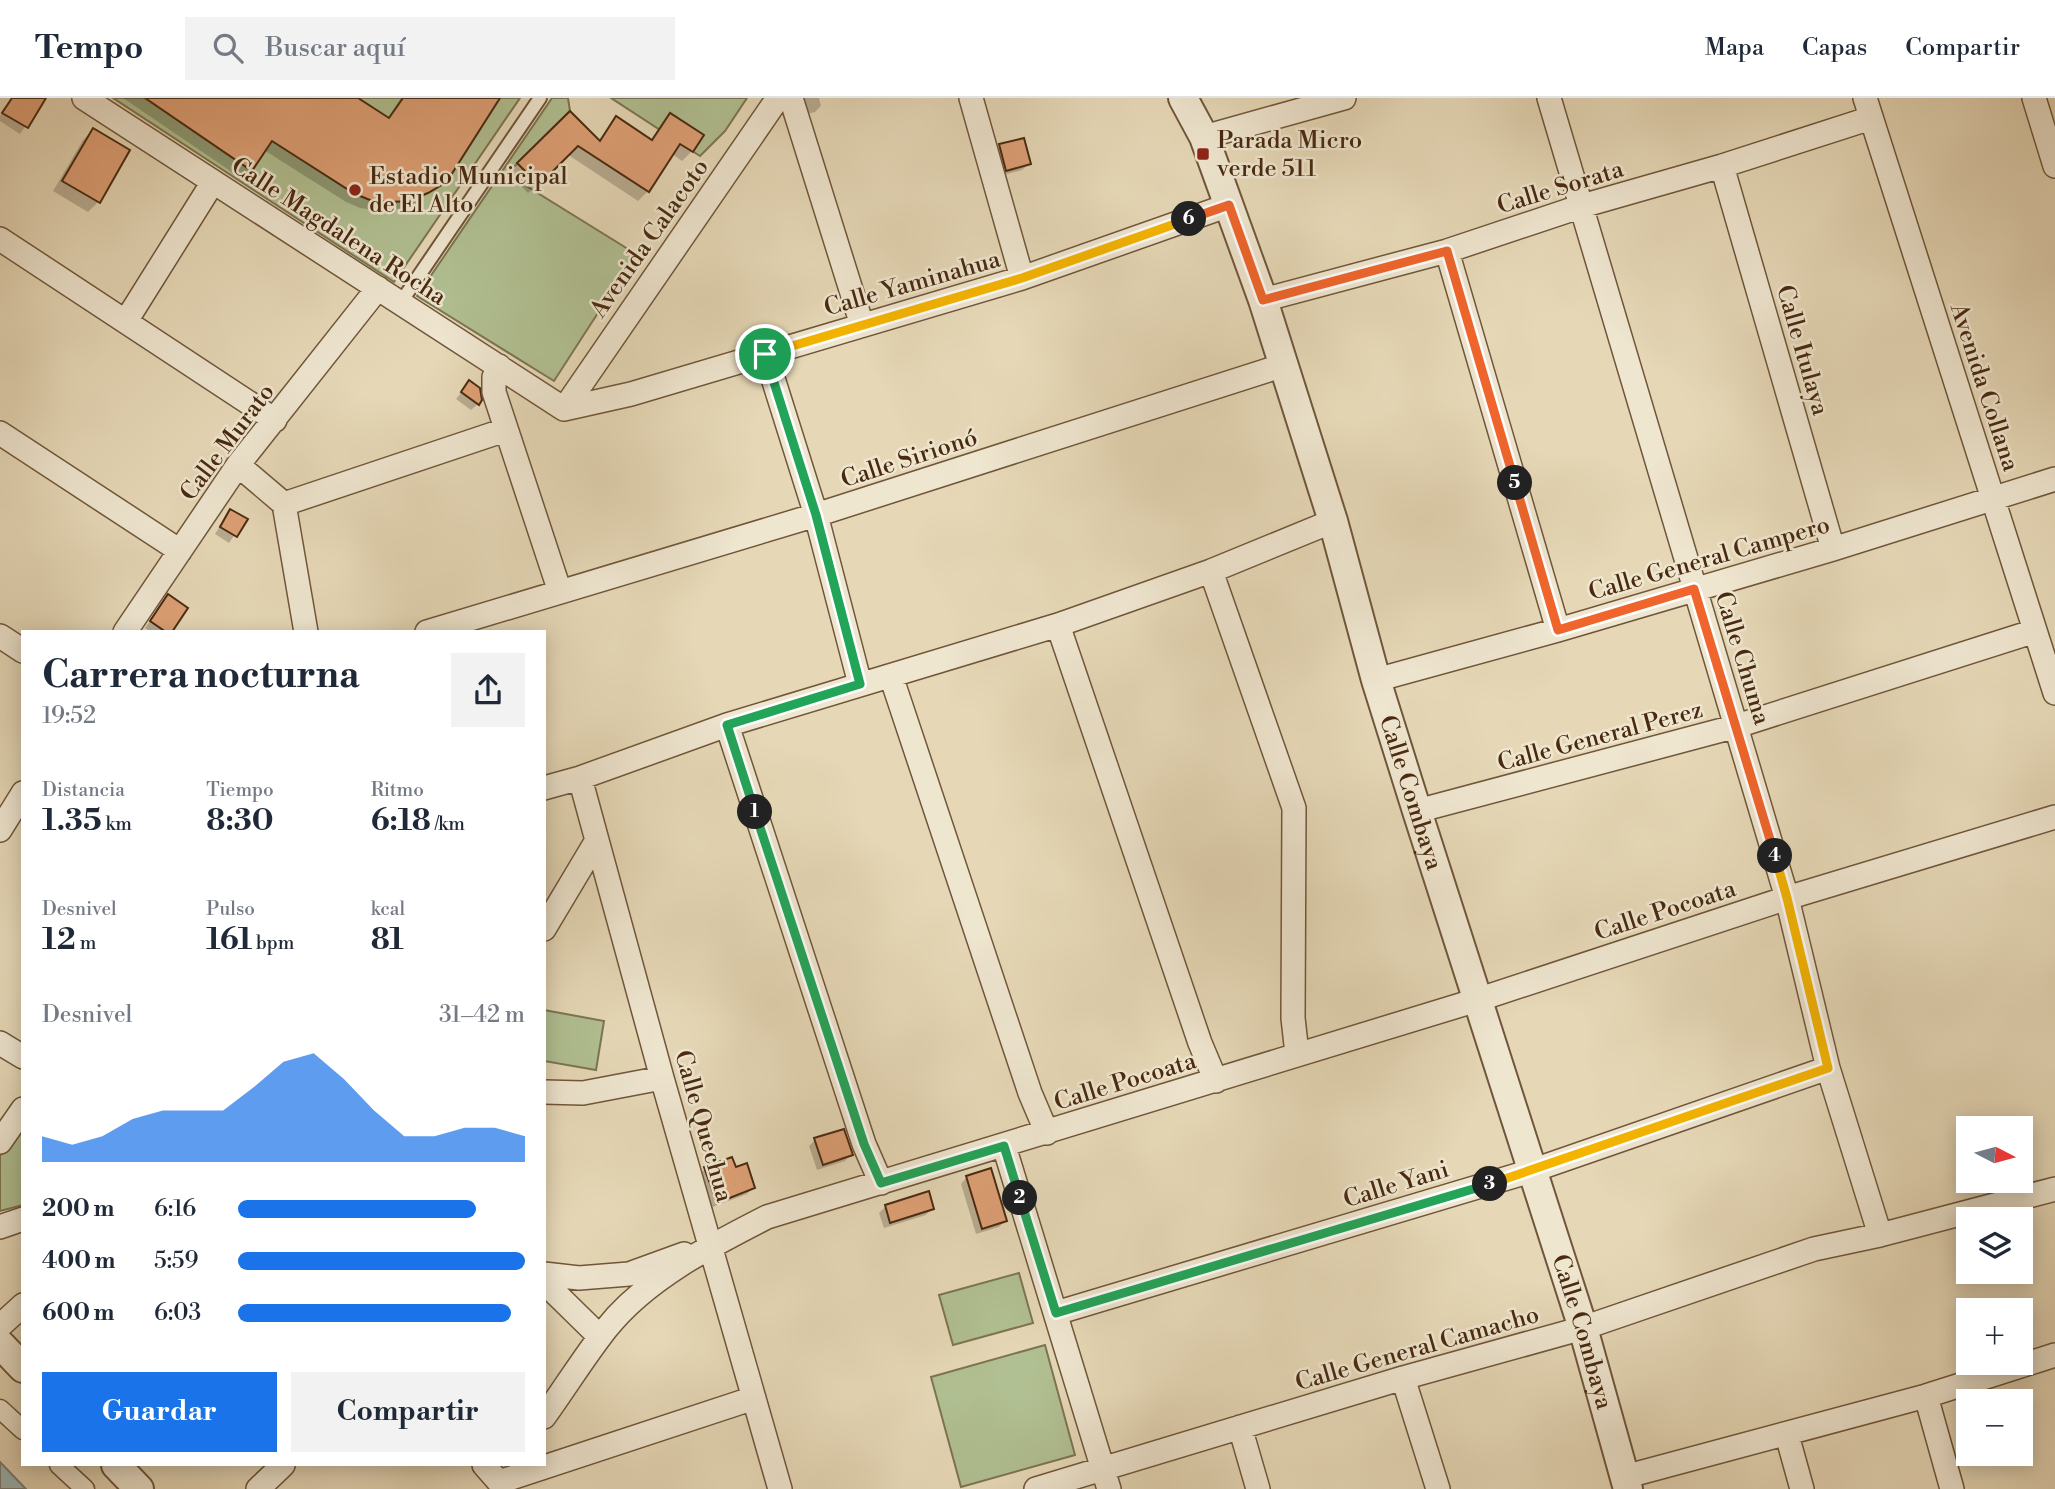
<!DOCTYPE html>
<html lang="es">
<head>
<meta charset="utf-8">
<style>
	:root { --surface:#fff; --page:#f2f2f3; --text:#1f2937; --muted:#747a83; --line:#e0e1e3; --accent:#1a73e8 }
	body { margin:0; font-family:"Libre Bodoni",serif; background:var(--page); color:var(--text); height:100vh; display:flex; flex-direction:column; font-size:26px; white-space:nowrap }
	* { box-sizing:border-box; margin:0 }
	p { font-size:23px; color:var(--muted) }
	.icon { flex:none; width:38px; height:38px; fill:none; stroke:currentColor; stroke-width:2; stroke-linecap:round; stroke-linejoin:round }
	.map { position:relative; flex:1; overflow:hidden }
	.details { position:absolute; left:21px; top:532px; width:525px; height:836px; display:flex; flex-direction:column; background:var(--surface); border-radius:0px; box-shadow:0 4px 18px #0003 }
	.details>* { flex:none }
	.needle { width:46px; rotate:96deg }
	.controls { position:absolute; left:1956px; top:1018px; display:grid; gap:14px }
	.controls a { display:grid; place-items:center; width:77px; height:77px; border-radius:0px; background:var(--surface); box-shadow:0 4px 18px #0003; font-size:35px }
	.pin { position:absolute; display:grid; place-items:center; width:60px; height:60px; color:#fff; margin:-30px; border:4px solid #fff; border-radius:50%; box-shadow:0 2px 7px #0007 }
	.km { position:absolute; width:35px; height:35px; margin:-18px; border-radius:50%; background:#222; color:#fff; font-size:19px; line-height:35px; text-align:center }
	.round { display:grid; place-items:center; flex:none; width:74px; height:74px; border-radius:0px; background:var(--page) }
	.head { display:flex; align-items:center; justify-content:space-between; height:119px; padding:0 21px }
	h1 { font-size:38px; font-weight:800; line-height:52px }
	.figures { display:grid; grid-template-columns:repeat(3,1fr); gap:10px; height:119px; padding:7px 21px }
	.figures div { display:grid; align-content:center }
	.figures b { font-size:30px; font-weight:800 }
	.figures small { font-size:19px; font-weight:400 }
	.figures p { font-size:19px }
	.chart { height:196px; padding:14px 21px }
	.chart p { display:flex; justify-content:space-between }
	.chart svg { width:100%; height:126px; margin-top:7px; fill:var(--accent); opacity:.7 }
	.button { display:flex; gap:14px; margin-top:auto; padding:14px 21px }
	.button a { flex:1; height:80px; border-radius:0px; background:var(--accent); color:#fff; font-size:28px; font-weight:800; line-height:80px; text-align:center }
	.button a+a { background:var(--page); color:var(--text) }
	ul { padding:0 21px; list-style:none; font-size:23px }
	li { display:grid; grid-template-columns:112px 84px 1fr; align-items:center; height:52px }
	li i { height:18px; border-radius:9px; background:var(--accent) }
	header { display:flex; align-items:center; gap:42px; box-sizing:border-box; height:98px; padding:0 35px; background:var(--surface); border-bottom:2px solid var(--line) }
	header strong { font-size:33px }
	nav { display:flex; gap:38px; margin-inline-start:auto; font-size:24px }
	.search { width:490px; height:63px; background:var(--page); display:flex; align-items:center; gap:18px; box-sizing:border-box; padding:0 24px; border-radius:0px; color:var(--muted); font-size:26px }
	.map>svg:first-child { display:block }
	.green { fill:#b1c092; stroke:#7d7551; stroke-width:2 }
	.water { fill:#9ab7b9; stroke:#7a7f75; stroke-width:2 }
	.shadow { fill:#0003 }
	.building { fill:#dea075; stroke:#492a10; stroke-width:2 }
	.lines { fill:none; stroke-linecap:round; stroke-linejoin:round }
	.service-casing { stroke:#70563a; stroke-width:16 }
	.pedestrian-casing { stroke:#70563a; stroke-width:21 }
	.minor-casing { stroke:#70563a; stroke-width:26 }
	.tertiary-casing { stroke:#70563a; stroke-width:32 }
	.service { stroke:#efe6d0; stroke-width:12 }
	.pedestrian { stroke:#efe6d0; stroke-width:18 }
	.minor { stroke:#efe6d0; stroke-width:23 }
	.tertiary { stroke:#efe6d0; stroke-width:28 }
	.split-1-casing { stroke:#fff; stroke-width:14 }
	.split-2-casing { stroke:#fff; stroke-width:14 }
	.split-3-casing { stroke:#fff; stroke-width:14 }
	.split-4-casing { stroke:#fff; stroke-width:14 }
	.split-5-casing { stroke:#fff; stroke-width:14 }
	.split-6-casing { stroke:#fff; stroke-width:14 }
	.split-7-casing { stroke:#fff; stroke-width:14 }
	.split-1 { stroke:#22a559; stroke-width:9 }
	.split-2 { stroke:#22a559; stroke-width:9 }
	.split-3 { stroke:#22a559; stroke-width:9 }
	.split-4 { stroke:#f5b400; stroke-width:9 }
	.split-5 { stroke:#f0652b; stroke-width:9 }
	.split-6 { stroke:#f0652b; stroke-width:9 }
	.split-7 { stroke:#f5b400; stroke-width:9 }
	.poi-dot { fill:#8f2418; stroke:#efe6d0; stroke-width:2.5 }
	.labels { text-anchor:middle; stroke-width:5; stroke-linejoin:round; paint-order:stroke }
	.poi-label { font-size:24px; fill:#492a10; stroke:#efe6d0; text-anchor:start }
	.street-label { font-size:24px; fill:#492a10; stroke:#efe6d0 }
</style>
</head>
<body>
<header>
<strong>Tempo</strong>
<div class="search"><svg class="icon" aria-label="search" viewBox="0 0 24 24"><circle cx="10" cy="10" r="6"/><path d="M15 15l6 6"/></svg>Buscar aquí</div>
<nav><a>Mapa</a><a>Capas</a><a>Compartir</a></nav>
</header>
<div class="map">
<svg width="2055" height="1391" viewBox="0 0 2055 1391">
	<rect width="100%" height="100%" fill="#e6d8b7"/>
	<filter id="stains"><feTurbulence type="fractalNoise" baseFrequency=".00286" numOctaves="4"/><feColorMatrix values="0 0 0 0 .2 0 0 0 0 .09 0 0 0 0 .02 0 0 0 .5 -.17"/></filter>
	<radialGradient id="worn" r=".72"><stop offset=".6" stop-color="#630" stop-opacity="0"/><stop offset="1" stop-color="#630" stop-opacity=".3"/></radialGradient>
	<path class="green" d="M113,0H520L394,184Z
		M552,0H568L570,13L507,76L636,156L554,283L417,198Z
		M611,0H747L725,33L700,58Z
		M544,912L604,923L596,972L544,963Z
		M23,1025V1107L0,1113V1058Z
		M1019,1175L1033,1225L953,1247L939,1197Z
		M1045,1247L1075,1357L961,1389L931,1279Z"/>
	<path class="water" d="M0,1364L26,1391H0Z"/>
	<path class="shadow" d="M11,0H44L20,36L0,23V18Z
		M123,0H355L387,21L401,0H498L440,86L417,104L398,111L379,113L360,110L346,104L264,52L242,81Z
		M797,0H819L821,8L815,14L803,17Z
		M570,15L598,43L616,21L650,43L670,17L692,53L682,63L672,56L648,93L638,103L567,56L528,95L509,76Z
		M93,32L98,104L88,114L53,93L83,42Z
		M1000,48L1029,66L1022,72L1000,78L993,54Z
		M469,285L478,306L471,312L456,301Z
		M230,413L245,421L229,445L215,436Z
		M168,498L170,534H151L145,530Z
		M815,1042L851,1056L845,1063L817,1072L809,1048Z
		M705,1071L753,1090L747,1096L710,1110L699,1077Z
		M967,1079L1005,1123L999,1129L976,1136L961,1086Z
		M886,1108L932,1110L926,1117L884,1130L879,1115Z"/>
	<path class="building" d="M12,0H46L28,30L2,15Z
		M145,0H358L389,20L403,0H500L451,77L440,88L428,95L408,103L390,104L370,102L355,96L272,43L252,73Z
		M570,13L600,43L616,18L652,42L670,15L704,37L693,54L680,46L649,94L578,48L539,87L517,65Z
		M93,30L130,52L100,105L62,83Z
		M1024,40L1031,66L1006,73L999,46Z
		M469,282L480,290L482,302L479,307L461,294Z
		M230,411L248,421L237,439L220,429Z
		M168,496L188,510L172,534H166L150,523Z
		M844,1031L853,1057L823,1067L814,1040Z
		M732,1059L736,1069L747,1065L755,1090L717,1105L704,1069Z
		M991,1070L1007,1123L982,1131L966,1078Z
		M929,1093L934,1111L890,1125L885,1107Z"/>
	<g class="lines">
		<g class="service-casing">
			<path id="service" d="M401,204L540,0"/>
		</g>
		<g class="pedestrian-casing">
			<path id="pedestrian" d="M0,1311L23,1332
				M59,1367L85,1391"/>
		</g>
		<g class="minor-casing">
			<path id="minor" d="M84,0L564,311
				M791,0L862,227
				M971,0L1022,180
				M1549,0L1787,800L1828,970L1880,1137
				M1865,0L2055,595
				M2034,0L2055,68
				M1204,39L1344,0
				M1722,68L1833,451
				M0,141L275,322
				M1447,153L1558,532
				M1263,202L1447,153L1582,108L1722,68L1871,20
				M126,223L213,84
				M765,255L816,417L860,586
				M499,268L494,279V294L560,494
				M564,311L631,296L1022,180L1229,107
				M564,311L778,0
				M0,335L180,453
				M238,367L284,406L306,534
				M284,406L505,332
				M1211,473L1294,710L1293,920L1297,956
				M1058,527L1200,945L1216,983
				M125,534L238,367L378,190
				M427,534L816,417L1284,267
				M0,538L23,553
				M891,578L1030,995L1047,1035
				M1376,582L1558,532L1833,451L2055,381
				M727,627L864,1046L881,1085
				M580,680L662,980L780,1391
				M544,690L580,680L727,627L1058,527L1211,473L1333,423
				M1417,713L1737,628L2035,533
				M0,732L23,695
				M544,831L596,744
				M0,945L23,959
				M544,994L583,995L662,980
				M0,1044L23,1011
				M1004,1048L1109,1391
				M0,1129L23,1121
				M544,1176L579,1180L629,1176L684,1156
				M544,1184L600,1239
				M1056,1215L1531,1073L1828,970
				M0,1228L23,1207
				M1403,1280L1438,1391
				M1926,1298L1952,1391
				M544,1319C565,1290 584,1259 606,1231C645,1181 712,1147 767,1119L1477,902L1787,800L2055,719
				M1240,1329L1258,1391
				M1787,1337L1802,1391
				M484,1367L499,1384L754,1300
				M1624,1379L1926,1298L2055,1257
				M258,1391L283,1367
				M1036,1391L1403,1280L1583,1230L1814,1151L1880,1137L2055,1091"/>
		</g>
		<g class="tertiary-casing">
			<g id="tertiary">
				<path id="s1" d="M1183,0L1204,39L1263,202L1333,423L1376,582L1417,713L1583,1230L1628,1391"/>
				<path d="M0,1246L23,1270"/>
				<path d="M116,1367L139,1391"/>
			</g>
		</g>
		<use href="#service" class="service"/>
		<use href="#pedestrian" class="pedestrian"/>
		<use href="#minor" class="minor"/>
		<use href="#tertiary" class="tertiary"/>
	</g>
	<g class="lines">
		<g class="split-1-casing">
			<path id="split-1" d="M755,714L727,627L860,586L816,417L765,256"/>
		</g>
		<g class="split-2-casing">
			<path id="split-2" d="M755,714L864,1046L881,1085L1004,1048L1020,1100"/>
		</g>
		<g class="split-3-casing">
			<path id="split-3" d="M1020,1100L1056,1215L1490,1086"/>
		</g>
		<g class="split-4-casing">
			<path id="split-4" d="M1490,1086L1828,970L1787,800L1775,758"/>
		</g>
		<g class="split-5-casing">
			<path id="split-5" d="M1515,385L1558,532L1694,491L1775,758"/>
		</g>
		<g class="split-6-casing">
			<path id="split-6" d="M1189,121L1229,107L1263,202L1447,153L1515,385"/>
		</g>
		<g class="split-7-casing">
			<path id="split-7" d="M765,256L1022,180L1189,121"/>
		</g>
		<use href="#split-1" class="split-1"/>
		<use href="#split-2" class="split-2"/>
		<use href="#split-3" class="split-3"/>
		<use href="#split-4" class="split-4"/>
		<use href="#split-5" class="split-5"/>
		<use href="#split-6" class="split-6"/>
		<use href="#split-7" class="split-7"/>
	</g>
	<g class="poi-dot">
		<rect x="1196" y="49" width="14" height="14" rx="3.5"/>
		<circle cx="355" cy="92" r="7"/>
	</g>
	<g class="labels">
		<g class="poi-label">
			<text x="1217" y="50">Parada Micro<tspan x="1217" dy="28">verde 511</tspan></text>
			<text x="369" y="86">Estadio Municipal<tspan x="369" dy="28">de El Alto</tspan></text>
		</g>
		<g class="street-label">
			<text transform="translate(1560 89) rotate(-17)" y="8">Calle Sorata</text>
			<text transform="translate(339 133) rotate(33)" y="8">Calle Magdalena Rocha</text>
			<text transform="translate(649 140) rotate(-55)" y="8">Avenida Calacoto</text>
			<text transform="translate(912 185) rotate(-16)" y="8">Calle Yaminahua</text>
			<text transform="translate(1803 252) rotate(74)" y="8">Calle Itulaya</text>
			<text transform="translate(1985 289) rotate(72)" y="8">Avenida Collana</text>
			<text transform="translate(227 344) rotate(-53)" y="8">Calle Murato</text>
			<text transform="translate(909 360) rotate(-18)" y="8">Calle Sirionó</text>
			<text transform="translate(1709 460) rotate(-16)" y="8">Calle General Campero</text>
			<text transform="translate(1743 560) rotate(73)" y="8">Calle Chuma</text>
			<text transform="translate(1600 638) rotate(-15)" y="8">Calle General Perez</text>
			<text dy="8" stroke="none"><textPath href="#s1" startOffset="732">Calle Combaya</textPath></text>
			<text transform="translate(1665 812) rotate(-18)" y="8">Calle Pocoata</text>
			<text transform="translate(1125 983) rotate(-17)" y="8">Calle Pocoata</text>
			<text transform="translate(704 1028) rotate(74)" y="8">Calle Quechua</text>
			<text transform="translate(1396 1086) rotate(-17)" y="8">Calle Yani</text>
			<text dy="8" stroke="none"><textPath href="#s1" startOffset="1298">Calle Combaya</textPath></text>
			<text transform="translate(1417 1250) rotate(-16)" y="8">Calle General Camacho</text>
		</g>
	</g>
	<rect width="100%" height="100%" filter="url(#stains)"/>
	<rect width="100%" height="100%" fill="url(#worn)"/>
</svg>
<div class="controls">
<a><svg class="needle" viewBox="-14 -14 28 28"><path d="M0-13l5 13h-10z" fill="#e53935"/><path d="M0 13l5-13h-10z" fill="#747a83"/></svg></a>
<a><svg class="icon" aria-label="layers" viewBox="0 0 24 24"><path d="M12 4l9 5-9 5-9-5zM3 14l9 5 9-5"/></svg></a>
<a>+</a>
<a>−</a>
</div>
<div class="pin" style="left:765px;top:256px;background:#1e9e55"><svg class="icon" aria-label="arrive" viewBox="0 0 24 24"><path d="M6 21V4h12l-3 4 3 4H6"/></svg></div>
<b class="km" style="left:755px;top:714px">1</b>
<b class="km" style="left:1020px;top:1100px">2</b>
<b class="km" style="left:1490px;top:1086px">3</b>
<b class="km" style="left:1775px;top:758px">4</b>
<b class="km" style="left:1515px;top:385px">5</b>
<b class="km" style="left:1189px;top:121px">6</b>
<section class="details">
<div class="head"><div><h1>Carrera nocturna</h1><p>19:52</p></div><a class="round"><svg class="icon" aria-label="share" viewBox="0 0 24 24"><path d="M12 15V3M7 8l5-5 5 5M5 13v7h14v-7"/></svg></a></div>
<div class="figures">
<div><p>Distancia</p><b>1.35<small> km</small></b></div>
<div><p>Tiempo</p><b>8:30</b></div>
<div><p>Ritmo</p><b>6:18<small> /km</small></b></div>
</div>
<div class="figures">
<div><p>Desnivel</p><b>12<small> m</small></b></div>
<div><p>Pulso</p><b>161<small> bpm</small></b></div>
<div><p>kcal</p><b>81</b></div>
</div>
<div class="chart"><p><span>Desnivel</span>31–42 m</p>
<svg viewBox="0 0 160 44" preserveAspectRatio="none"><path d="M0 44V35L10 38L20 35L30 29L40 26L50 26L60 26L70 18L80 9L90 6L100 15L110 26L120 35L130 35L140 32L150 32L160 35V44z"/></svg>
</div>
<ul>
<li><b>200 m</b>6:16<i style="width:83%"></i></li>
<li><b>400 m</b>5:59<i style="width:100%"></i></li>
<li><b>600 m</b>6:03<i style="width:95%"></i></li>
</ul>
<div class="button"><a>Guardar</a><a>Compartir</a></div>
</section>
</div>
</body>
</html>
